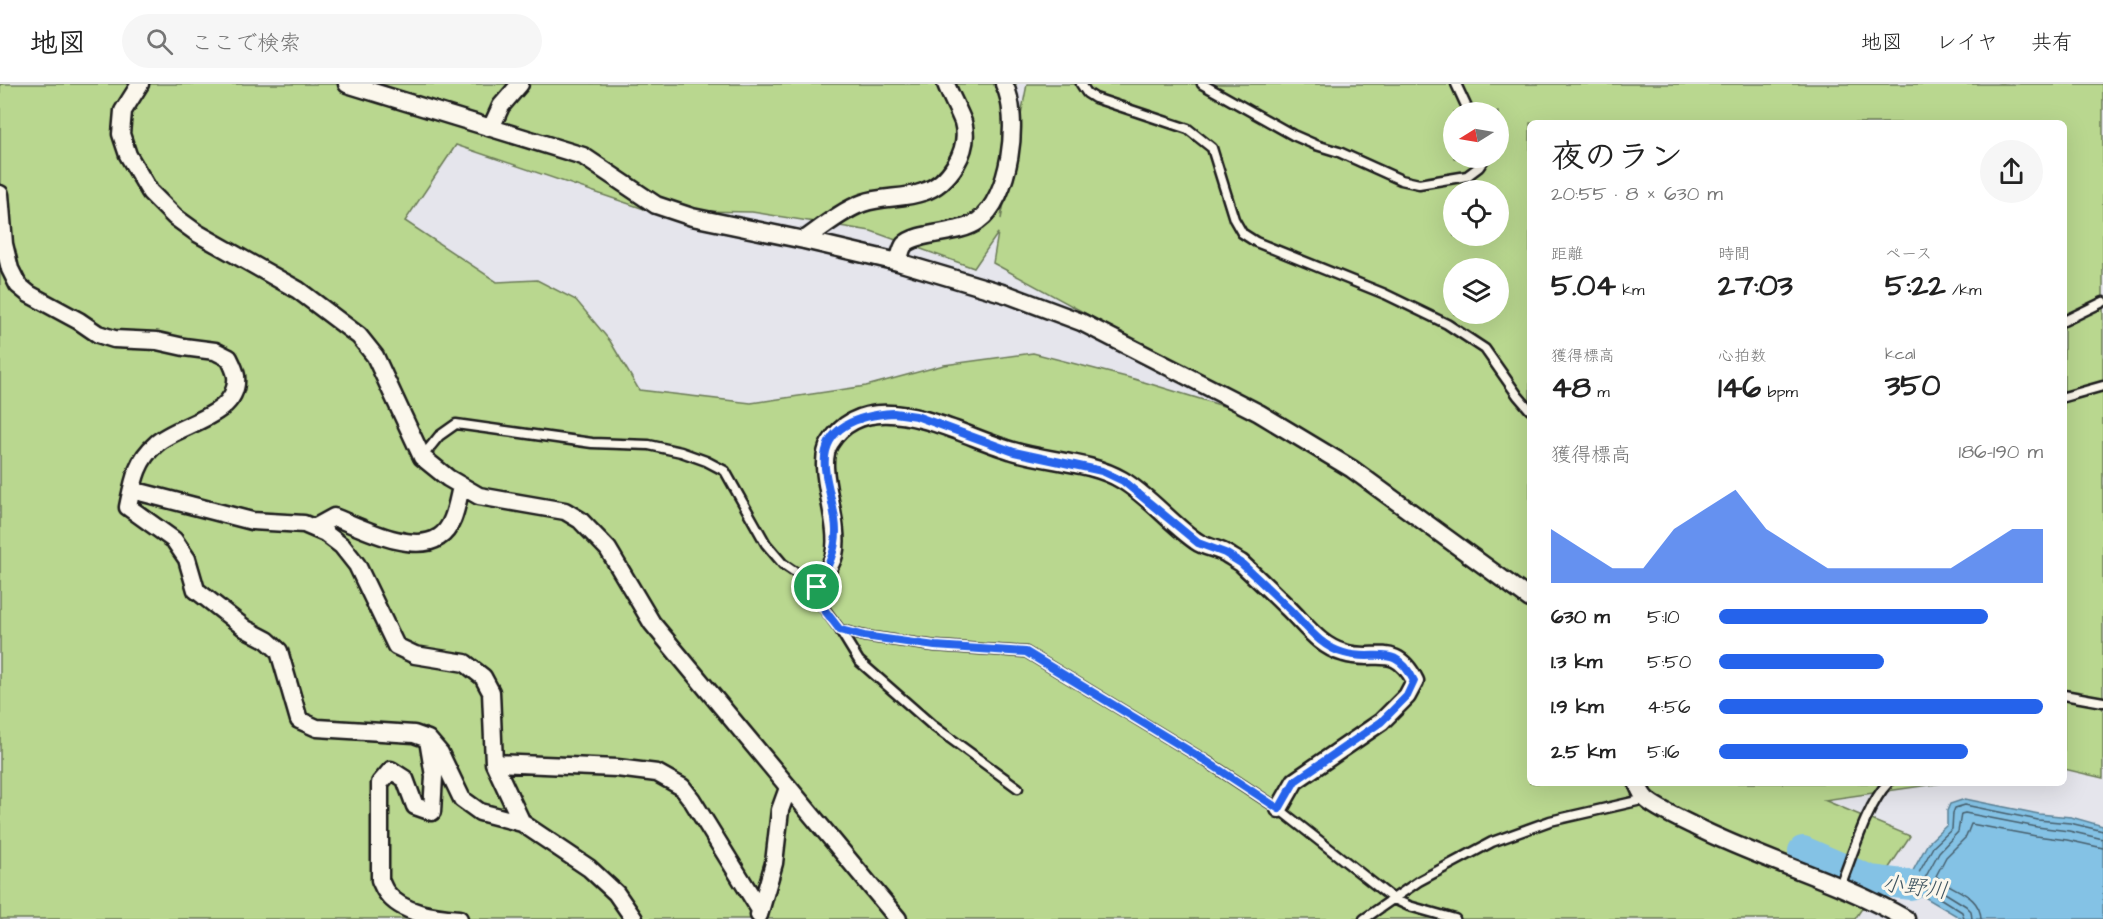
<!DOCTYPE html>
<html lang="ja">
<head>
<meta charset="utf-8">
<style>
	:root { --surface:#fff; --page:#f6f6f6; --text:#222; --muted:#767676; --line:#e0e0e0; --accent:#2563eb }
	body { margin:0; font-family:"Architects Daughter","Klee One",sans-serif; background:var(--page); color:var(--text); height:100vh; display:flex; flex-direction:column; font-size:22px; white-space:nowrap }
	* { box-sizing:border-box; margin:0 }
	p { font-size:20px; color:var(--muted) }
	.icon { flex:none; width:33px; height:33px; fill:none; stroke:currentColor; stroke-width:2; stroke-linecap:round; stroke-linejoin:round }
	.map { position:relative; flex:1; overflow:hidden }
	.panel { position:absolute; left:1527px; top:36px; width:540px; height:666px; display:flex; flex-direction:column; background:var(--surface); border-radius:9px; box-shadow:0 6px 24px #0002 }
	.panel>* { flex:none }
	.needle { width:39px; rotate:259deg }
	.buttons { position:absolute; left:1443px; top:18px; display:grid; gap:12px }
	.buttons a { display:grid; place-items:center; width:66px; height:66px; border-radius:50%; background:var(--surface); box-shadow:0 6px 24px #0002; font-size:30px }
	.pin { position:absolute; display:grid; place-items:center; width:51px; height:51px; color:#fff; margin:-26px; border:3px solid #fff; border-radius:50%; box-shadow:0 2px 6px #0007 }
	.round { display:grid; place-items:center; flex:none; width:63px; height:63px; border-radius:32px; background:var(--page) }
	.headline { display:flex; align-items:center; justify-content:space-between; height:102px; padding:0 24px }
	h1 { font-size:33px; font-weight:700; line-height:45px }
	.stats { display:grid; grid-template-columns:repeat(3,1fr); gap:9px; height:102px; padding:6px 24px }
	.stats div { display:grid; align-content:center }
	.stats b { font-size:30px; font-weight:700 }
	.stats small { font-size:16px; font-weight:400 }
	.stats p { font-size:16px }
	.chart { height:168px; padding:12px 24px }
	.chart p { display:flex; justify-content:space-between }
	.chart svg { width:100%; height:108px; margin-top:6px; fill:var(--accent); opacity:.7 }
	ul { padding:0 24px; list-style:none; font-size:20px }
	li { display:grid; grid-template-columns:96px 72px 1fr; align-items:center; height:45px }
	li i { height:15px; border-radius:8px; background:var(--accent) }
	header { display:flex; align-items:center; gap:36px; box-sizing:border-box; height:84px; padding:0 30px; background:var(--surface); border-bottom:2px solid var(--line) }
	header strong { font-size:28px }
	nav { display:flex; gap:33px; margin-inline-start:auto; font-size:21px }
	.search { width:420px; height:54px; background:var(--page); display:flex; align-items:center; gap:15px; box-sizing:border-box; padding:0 21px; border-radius:33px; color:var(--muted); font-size:22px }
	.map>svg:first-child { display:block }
	.green { fill:#b9d78f; stroke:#6a7a56; stroke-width:1.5; fill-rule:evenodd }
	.water { fill:#84c2e5; stroke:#5a8095; stroke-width:1.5 }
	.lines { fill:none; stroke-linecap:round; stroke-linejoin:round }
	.shore { stroke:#465e6c; stroke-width:1.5 }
	.river { stroke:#84c2e5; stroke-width:30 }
	.service-casing { stroke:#1c1c1c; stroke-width:13 }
	.minor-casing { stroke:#1c1c1c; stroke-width:21 }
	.service { stroke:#fbf7ec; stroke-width:8 }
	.minor { stroke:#fbf7ec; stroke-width:16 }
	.route-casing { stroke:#fff; stroke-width:12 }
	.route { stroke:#2563eb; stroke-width:8 }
	.labels { text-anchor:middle; stroke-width:6; stroke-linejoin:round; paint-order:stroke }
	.water-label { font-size:22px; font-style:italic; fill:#405662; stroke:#fbf7ec }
</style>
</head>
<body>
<header>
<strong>地図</strong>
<div class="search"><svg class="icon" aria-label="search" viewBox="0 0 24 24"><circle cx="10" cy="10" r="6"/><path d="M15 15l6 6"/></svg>ここで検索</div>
<nav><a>地図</a><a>レイヤ</a><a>共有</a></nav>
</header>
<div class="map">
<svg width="2103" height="835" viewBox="0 0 2103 835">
	<rect width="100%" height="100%" fill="#e5e5ec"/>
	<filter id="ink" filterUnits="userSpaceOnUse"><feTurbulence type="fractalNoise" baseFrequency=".0167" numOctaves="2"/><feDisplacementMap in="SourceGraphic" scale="12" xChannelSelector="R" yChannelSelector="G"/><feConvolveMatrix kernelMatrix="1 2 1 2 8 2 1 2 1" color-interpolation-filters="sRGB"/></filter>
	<g filter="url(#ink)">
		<path class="green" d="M0,0H1016L1001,135L1027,0H2103V694L2064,685V39H1530V699H1943L1824,716L1910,752L1855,835H0ZM1454,28H1498V74H1454ZM456,61L647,126L752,128L871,147L974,184L998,149L993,179L1296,344L1134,295L1033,269L944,281L866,302L751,319L639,306L610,257L576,216L537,196L497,198L405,137ZM1454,106H1498V152H1454ZM1454,184H1498V230H1454Z"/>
		<path class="water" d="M1965,715L2039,730L2071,733L2103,742V835H1962L1911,805L1870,800V793L1901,796L1909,794L1928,759L1947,741V727L1950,720Z"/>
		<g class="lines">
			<path class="shore" d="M1964,835L1962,828L1914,798L1933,763L1952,745L1953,729L1955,724L1965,721L2038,736L2070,739L2103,747
				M1972,835L1971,827L1966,822L1924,796L1939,768L1958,748L1961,730L1965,729L2037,743L2069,747L2103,755
				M1981,835C1980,809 1951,807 1936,792L1946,773L1966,753L1971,740L2036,752L2067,756L2103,764"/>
			<path class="river" d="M1803,767L1870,796L1911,801"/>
			<g class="service-casing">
				<path id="service" d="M1081,0L1087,9L1095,14L1188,45L1212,64L1234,135L1242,149L1256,158L1385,210L1447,240L1485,265L1518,312L1530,326
					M1202,0L1293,51L1316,61L1339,68L1401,96L1419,100L1467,92L1479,83L1485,74
					M1456,0L1469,28
					M2064,237L2103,218
					M2064,313L2103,302
					M422,373L439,352L456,340L592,359L649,361L681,368L706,377L725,387L766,460L783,480L817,503L823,523L840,546L864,552L935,562L1026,568L1206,677L1279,725L1392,814L1409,822L1455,835
					M840,546L859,577L932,641L1018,704
					M2064,611L2103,618
					M1840,802C1852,773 1867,720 1888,699
					M1364,835L1419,797L1492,758L1550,737L1646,715"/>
			</g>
			<g class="minor-casing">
				<path id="minor" d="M140,0L123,27L121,50L128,71L150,108L175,133L197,149L298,206L359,252L375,272L422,373L448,394L479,412L565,427L580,436L608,465L652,539L898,835
					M347,0L583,72L656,121L692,133L804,156L898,178L1009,211L1081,238L1259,329L1352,385L1530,515
					M491,44L501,22L520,0
					M0,110L4,160L10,185L18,201L29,210L79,237L98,250L114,255L157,257L184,263L215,267L229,274C232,280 235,286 236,292C240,333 179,339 156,360C136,377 133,399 128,423L174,456L187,475L196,506L246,545L267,556L279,567L299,636L317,644L414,650L428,655L440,669L462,715L480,728L522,739
					M804,156C821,144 843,126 863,119C882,112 904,115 923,108C949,100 971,66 963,38C958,25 951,13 946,0
					M898,178C900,173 901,165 904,161C917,147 959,151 978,137C1010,115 1021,33 1004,0
					M132,406L252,437L304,440L325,449L342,462L357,481L396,562L415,571L465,579L483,593L491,608L494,679L522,739L589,784L616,809L634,835
					M314,444L334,433C360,443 413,471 439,453C454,444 457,419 461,403
					M817,503C822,493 832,481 834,471C842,438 814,383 830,359C869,296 960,352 1013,367C1048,378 1090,377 1122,396C1149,412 1170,439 1196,457C1204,463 1216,464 1225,469C1230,472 1236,476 1241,479C1256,493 1272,508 1287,523C1305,540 1319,562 1344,569C1375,579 1395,557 1415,597L1407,612L1381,638L1295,697L1279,725
					M428,656L434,692L432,728L415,722L405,695L391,686L380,699V796C382,800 384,806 387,809C402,830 436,833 459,835
					M494,679L617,684L657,689L682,703L692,716L760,826
					M1637,699C1639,704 1642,711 1646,715C1655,724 1682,736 1694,742C1763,777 1839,796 1906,835
					M759,831L774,779L780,726L788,704"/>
			</g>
			<use href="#service" class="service"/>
			<use href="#minor" class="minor"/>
		</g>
	</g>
	<g class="lines" filter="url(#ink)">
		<g class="route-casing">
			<path id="route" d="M894,329L916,332L1014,368L1102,387L1123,397L1198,459L1225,469L1241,479C1256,493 1272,508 1287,523C1305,540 1319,562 1344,569C1375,579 1395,557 1414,597L1407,612L1381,638L1295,697L1279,725L1206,677L1026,568L935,562L864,552L840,546L823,524L817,503C827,484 836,469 836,447C836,426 827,405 825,384C821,342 860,331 894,329Z"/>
		</g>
		<use href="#route" class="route"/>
	</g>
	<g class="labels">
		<g class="water-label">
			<text transform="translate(1915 802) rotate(7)" y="8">小野川</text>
		</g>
	</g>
</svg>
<div class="buttons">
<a><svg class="needle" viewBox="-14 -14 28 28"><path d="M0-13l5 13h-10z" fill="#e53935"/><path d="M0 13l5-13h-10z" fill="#767676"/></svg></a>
<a><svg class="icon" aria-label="locate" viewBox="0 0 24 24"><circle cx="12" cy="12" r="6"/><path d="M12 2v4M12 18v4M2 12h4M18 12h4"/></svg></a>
<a><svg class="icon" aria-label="layers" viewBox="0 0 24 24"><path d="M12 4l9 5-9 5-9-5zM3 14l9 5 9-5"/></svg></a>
</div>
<div class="pin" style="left:817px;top:503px;background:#1e9e55"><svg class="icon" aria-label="arrive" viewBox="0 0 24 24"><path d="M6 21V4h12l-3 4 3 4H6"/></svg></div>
<section class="panel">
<div class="headline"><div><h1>夜のラン</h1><p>20:55 · 8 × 630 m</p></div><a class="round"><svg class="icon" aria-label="share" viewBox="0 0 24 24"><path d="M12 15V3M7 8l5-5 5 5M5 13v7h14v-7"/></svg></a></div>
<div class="stats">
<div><p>距離</p><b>5.04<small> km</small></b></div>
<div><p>時間</p><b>27:03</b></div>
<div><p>ペース</p><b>5:22<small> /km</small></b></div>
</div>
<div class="stats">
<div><p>獲得標高</p><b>48<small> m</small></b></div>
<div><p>心拍数</p><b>146<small> bpm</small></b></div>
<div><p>kcal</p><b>350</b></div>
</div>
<div class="chart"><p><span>獲得標高</span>186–190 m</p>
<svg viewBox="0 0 160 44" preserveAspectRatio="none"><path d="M0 44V22L10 30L20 38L30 38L40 22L50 14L60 6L70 22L80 30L90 38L100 38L110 38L120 38L130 38L140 30L150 22L160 22V44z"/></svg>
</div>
<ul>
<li><b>630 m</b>5:10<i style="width:83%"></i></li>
<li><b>1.3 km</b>5:50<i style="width:51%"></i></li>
<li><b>1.9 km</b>4:56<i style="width:100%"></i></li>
<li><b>2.5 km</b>5:16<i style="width:77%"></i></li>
</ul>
</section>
</div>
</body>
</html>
